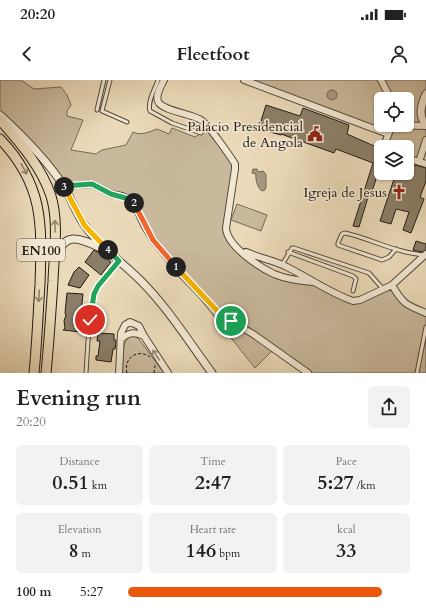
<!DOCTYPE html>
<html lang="en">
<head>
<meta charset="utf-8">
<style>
	:root { --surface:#fff; --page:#f2f2f2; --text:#222; --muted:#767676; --accent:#ea580c }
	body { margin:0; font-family:Cardo,serif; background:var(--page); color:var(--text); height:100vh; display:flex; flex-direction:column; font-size:15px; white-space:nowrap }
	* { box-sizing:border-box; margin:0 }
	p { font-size:13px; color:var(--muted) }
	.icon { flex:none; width:22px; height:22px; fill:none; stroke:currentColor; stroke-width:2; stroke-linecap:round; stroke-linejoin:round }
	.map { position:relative; height:293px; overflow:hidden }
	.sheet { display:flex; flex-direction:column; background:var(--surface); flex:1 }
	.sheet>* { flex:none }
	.buttons { position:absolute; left:374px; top:12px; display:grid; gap:8px }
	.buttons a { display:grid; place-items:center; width:40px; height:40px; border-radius:6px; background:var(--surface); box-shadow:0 1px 3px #0004; font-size:20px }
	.pin { position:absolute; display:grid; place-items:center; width:34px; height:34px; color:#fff; margin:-17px; border:2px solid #fff; border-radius:50%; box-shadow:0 1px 4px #0007 }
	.km { position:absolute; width:20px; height:20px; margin:-10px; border-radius:50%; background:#222; color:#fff; font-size:11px; line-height:20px; text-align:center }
	.round { display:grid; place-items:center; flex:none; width:42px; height:42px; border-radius:6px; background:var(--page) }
	.headline { display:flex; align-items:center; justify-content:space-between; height:68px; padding:0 16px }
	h1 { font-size:22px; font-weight:700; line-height:30px }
	.metrics { display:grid; grid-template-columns:repeat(3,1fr); gap:6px; height:68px; padding:4px 16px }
	.metrics div { display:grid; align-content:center; border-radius:6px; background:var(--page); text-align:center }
	.metrics b { font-size:20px; font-weight:700 }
	.metrics small { font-size:11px; font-weight:400 }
	.metrics p { font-size:11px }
	ul { padding:0 16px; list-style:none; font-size:13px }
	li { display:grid; grid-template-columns:64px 48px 1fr; align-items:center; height:30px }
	li i { height:10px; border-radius:5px; background:var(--accent) }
	.status { display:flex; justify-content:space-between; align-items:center; height:28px; padding:0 20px; background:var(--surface); direction:ltr }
	.status svg { height:11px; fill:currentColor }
	header { display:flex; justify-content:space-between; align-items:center; height:52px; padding:0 16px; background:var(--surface); font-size:18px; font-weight:700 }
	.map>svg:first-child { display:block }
	.green { fill:#c9b99c; stroke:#766a56; fill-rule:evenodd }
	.water { fill:#a79980; stroke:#726654 }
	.building { fill:#8b7e68; stroke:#221a11 }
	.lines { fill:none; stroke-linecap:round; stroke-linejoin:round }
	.service-casing { stroke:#544a3b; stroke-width:5 }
	.minor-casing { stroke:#544a3b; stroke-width:8 }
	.tertiary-casing { stroke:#544a3b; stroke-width:9 }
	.primary-casing { stroke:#221a11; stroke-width:11 }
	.path { stroke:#221a11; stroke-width:1; stroke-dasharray:3 2; stroke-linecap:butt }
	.service { stroke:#f2e7d2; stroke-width:3 }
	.minor { stroke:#f2e7d2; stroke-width:6 }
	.tertiary { stroke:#f2e7d2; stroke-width:7 }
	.primary { stroke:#ebdab9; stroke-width:9 }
	.oneway { stroke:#91846d }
	.oneway2 { stroke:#948b7b }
	.split-1-casing { stroke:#fff; stroke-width:8 }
	.split-2-casing { stroke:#fff; stroke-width:8 }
	.split-3-casing { stroke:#fff; stroke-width:8 }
	.split-4-casing { stroke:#fff; stroke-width:8 }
	.split-5-casing { stroke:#fff; stroke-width:8 }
	.split-1 { stroke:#f5b400; stroke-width:5 }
	.split-2 { stroke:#f0652b; stroke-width:5 }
	.split-3 { stroke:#22a559; stroke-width:5 }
	.split-4 { stroke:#f5b400; stroke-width:5 }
	.split-5 { stroke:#22a559; stroke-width:5 }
	.labels { text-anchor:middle; stroke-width:3.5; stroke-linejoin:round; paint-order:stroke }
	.shield { fill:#f2e7d2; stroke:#60584b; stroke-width:1 }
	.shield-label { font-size:13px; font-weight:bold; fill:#221a11 }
	.poi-label { font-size:14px; fill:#221a11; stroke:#f2e7d2; text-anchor:end }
</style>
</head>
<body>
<div class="status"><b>20:20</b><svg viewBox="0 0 49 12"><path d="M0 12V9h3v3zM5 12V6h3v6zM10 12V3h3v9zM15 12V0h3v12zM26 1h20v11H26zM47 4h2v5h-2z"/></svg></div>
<header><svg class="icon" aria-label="back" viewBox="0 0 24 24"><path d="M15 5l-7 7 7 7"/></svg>Fleetfoot<svg class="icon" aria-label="person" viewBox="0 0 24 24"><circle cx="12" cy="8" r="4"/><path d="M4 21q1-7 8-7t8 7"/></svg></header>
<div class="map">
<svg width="426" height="293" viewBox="0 0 426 293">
	<rect width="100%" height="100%" fill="#ebdab9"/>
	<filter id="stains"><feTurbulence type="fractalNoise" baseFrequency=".005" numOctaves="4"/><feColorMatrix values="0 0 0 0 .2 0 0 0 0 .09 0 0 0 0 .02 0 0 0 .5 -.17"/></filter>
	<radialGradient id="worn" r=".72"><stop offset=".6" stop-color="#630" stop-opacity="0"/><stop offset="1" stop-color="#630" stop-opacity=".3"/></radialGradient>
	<path class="green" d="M0,0H21L34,9L61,7L67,15L71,25L67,31V36L83,40L71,70L96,74L102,70L126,65L133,52C141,56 149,52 157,49L169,54L172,48L195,57L201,53L200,39L235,84L226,148L239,170L267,190L313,202L353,221L392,205L400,219L426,233V293H306L274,269L255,288L166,176L135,125L97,105L63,106L0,35Z
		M244,0H426V60L419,82L407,78V67H386L388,54ZM381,19H407V45H381Z
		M237,124L267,135L261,151L231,140Z
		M131,256H134L138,258L164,293H122C123,282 120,262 131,256Z"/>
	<path class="water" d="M327 15a5 5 0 1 1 10 0a5 5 0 1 1-10 0Z
		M253,89H257L258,92L263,91L266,94V107L265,110L262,111C258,109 255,99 256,94L252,93Z"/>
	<path class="building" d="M266,25L300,36L303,28L349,45L347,54L381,69V83L371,115L369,114L359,147L353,146L373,83L336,69L334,73L281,54V55L270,52L271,47L260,44Z
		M407,83L426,88V101L420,117L424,119L411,153L403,150L409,132L396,129L391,144L380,141L396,93H407Z
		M416,161L426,164V170L422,172L413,170Z
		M94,170L101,174L111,182L101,195L85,182Z
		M79,187L89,195L80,208L68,205L74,192Z
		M67,213L83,214L81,233L79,235L80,242L78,249L80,252L63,250L65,248L64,241L66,235L65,233Z
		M98,253L114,254V260H116V262L115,269H113L111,282L96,280V276H98L100,261H97Z"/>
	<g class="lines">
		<g class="service-casing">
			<path id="service" d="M110,0L102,31L127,42
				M158,0C155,9 147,22 150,31L172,43L201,53
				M97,30L104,0
				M396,169L389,177L382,180L338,165V163L342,154L345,153C364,157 382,166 402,171C409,173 416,174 423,175
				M288,172L353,196L356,199L353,211
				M282,185L292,168H294L369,193L383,209
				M86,293L88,261L94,214L98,206L118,182
				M417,293L426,247"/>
		</g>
		<g class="minor-casing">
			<path id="minor" d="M164,0C161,6 154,17 159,23C165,31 192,34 201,40C208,44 230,76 235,84V89L226,148C227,166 259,187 274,194C286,199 300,201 313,202
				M244,0L388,54
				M381,0L391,19
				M392,45L426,46
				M386,67L385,63L390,50
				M407,78L426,84
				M419,82L426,60
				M63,106L92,104L111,114L122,116L129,119L135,125L144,145L153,160L182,195L222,236L253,254L308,293
				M246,172C259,178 273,180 287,187C309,198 330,213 353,221L360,220L392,205L426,174
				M392,205C403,224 406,225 426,233
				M121,259C129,252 134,252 144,256
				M119,293L121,253L125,245L130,242L139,246L144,256L168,293"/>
		</g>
		<g class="tertiary-casing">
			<path id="tertiary" d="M426,14C421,25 418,36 426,45
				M0,35C23,56 46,79 63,105C71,118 76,133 85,146C100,167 123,183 141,201C168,228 189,262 212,293
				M57,178C64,147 85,161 105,170"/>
		</g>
		<g class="primary-casing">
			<path id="primary" d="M0,40C20,63 41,86 51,116C59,143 54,173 53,201C51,232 49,262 46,293
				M0,59C44,105 42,144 40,204C38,234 37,263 34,293"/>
		</g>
		<path class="path" d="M127,293C123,278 138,268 150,277
			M154,293L155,286L154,283"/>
		<use href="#service" class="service"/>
		<use href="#minor" class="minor"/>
		<use href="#tertiary" class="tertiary"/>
		<use href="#primary" class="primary"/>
	</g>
	<defs><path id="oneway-shaft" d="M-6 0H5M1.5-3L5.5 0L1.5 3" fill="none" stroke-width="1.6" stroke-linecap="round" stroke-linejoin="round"/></defs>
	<g class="oneway">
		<use href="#oneway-shaft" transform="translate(24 89) rotate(61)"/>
		<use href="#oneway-shaft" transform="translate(55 146) rotate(-91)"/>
		<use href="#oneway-shaft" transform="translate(39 216) rotate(93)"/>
	</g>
	<use class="oneway2" href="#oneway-shaft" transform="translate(156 275) rotate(-123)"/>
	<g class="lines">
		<g class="split-1-casing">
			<path id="split-1" d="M176,187L222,236L231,241"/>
		</g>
		<g class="split-2-casing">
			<path id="split-2" d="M134,123L153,160L176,187"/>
		</g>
		<g class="split-3-casing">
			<path id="split-3" d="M64,107L63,106L92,104L111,114L129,119L134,123"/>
		</g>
		<g class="split-4-casing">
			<path id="split-4" d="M64,107L85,146L108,170"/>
		</g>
		<g class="split-5-casing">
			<path id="split-5" d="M90,240L94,214L98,206L119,181L108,170"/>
		</g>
		<use href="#split-1" class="split-1"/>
		<use href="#split-2" class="split-2"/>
		<use href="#split-3" class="split-3"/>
		<use href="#split-4" class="split-4"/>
		<use href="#split-5" class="split-5"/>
	</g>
	<defs>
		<g id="civic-bare" transform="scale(1.2)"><path d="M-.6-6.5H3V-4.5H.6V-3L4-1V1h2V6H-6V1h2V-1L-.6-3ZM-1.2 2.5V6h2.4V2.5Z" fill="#8f2418" stroke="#f2e7d2" stroke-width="2.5" paint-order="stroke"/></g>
		<g id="church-bare" transform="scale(1.2)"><path d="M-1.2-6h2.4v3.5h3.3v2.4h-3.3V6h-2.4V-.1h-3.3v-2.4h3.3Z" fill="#8f2418" stroke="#f2e7d2" stroke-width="2.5" paint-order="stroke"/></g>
	</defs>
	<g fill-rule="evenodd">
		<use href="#civic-bare" x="315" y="54"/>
		<use href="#church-bare" x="399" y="112"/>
	</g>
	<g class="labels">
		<rect class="shield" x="17" y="159" width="48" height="22" rx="3"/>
		<g class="shield-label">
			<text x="41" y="175">EN100</text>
		</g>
		<g class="poi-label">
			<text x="303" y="51">Palácio Presidencial<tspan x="303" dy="16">de Angola</tspan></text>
			<text x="387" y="117">Igreja de Jesus</text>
		</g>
	</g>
	<rect width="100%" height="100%" filter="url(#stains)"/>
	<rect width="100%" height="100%" fill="url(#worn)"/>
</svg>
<div class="buttons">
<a><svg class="icon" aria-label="locate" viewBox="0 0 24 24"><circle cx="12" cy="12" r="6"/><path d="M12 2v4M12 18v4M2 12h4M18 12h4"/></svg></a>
<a><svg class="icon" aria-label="layers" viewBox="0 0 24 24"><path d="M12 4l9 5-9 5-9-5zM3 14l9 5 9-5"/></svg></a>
</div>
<div class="pin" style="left:231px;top:241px;background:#1e9e55"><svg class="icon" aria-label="arrive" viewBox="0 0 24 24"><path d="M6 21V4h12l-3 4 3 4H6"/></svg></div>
<div class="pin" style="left:90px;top:240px;background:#d93025"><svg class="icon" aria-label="check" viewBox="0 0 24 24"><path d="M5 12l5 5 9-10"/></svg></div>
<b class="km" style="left:176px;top:187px">1</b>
<b class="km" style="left:134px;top:123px">2</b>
<b class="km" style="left:64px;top:107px">3</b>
<b class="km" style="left:108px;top:170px">4</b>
</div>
<section class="sheet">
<div class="headline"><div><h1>Evening run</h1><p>20:20</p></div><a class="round"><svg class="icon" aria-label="share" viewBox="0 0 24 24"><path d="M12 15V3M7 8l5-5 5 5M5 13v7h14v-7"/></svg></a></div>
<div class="metrics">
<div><p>Distance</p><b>0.51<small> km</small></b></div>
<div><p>Time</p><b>2:47</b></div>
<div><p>Pace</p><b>5:27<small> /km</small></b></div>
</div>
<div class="metrics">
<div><p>Elevation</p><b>8<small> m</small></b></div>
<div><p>Heart rate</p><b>146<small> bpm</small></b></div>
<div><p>kcal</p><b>33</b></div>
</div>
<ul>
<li><b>100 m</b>5:27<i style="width:90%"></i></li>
</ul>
</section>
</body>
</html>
